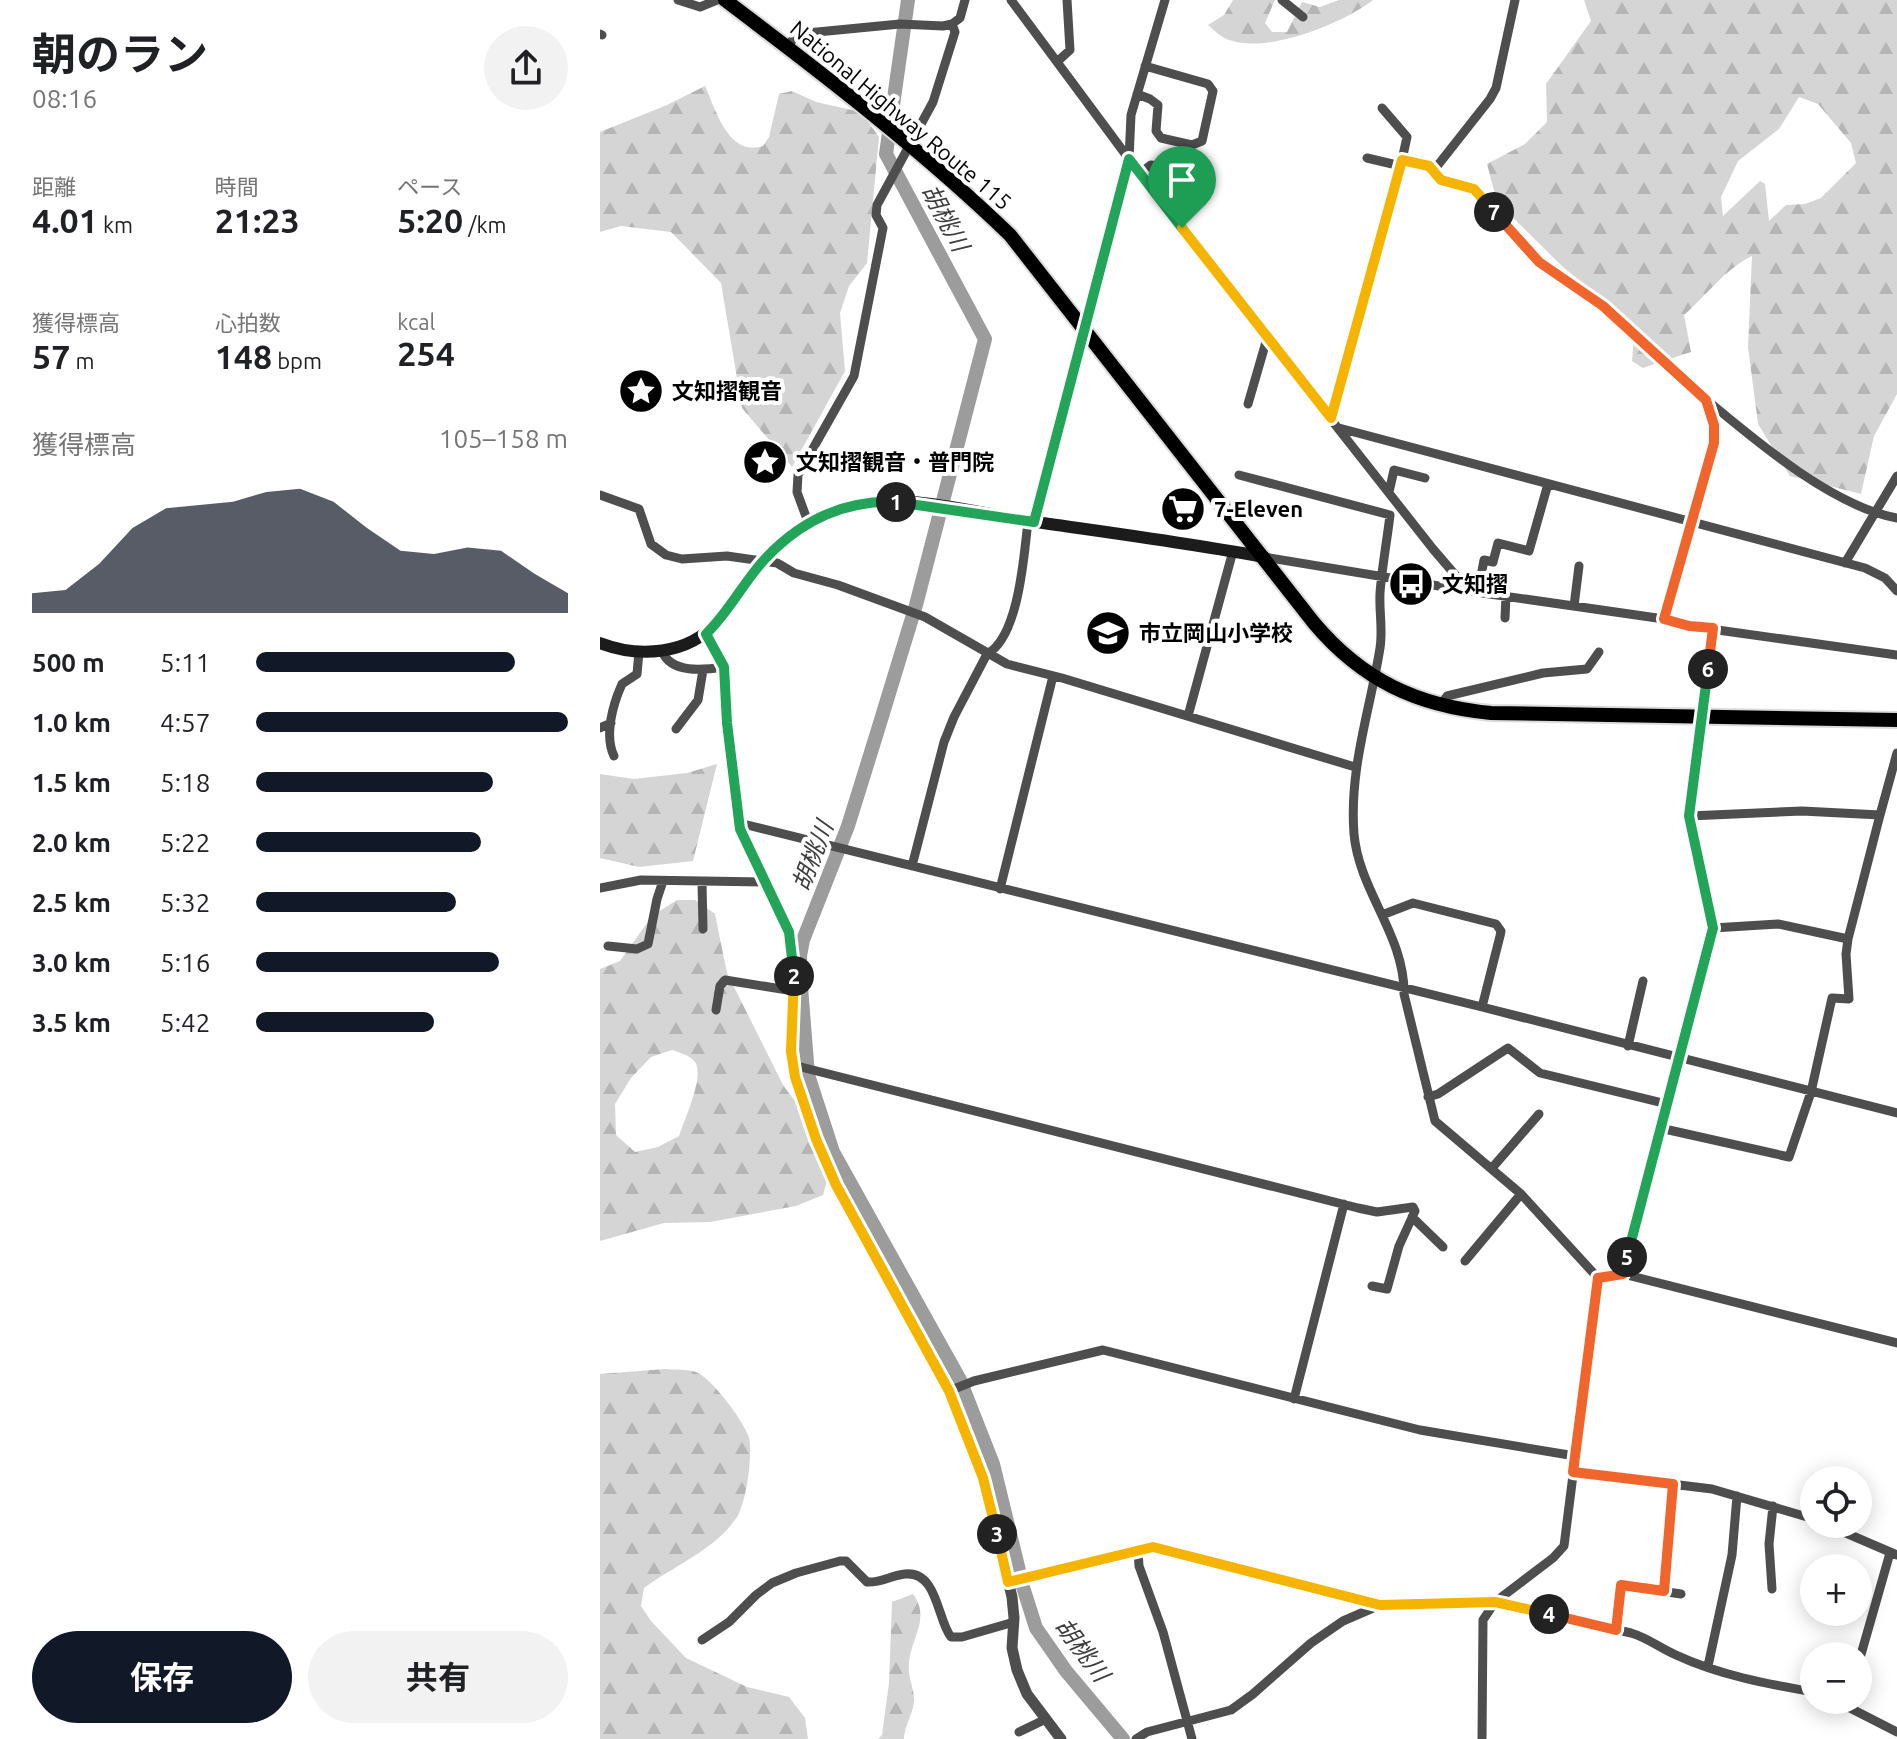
<!DOCTYPE html>
<html lang="ja">
<head>
<meta charset="utf-8">
<style>
	:root { --surface:#fff; --page:#f2f2f2; --text:#202124; --muted:#757577; --accent:#111827 }
	body { margin:0; font-family:Ubuntu,"Noto Sans JP",sans-serif; background:var(--page); color:var(--text); height:100vh; display:flex; flex-direction:column; font-size:30px; white-space:nowrap }
	* { box-sizing:border-box; margin:0 }
	p { font-size:26px; color:var(--muted) }
	.icon { flex:none; width:44px; height:44px; fill:none; stroke:currentColor; stroke-width:2; stroke-linecap:round; stroke-linejoin:round }
	.map { position:relative; flex:1; overflow:hidden }
	.drawer { display:flex; flex-direction:column; background:var(--surface); width:600px }
	.drawer>* { flex:none }
	.controls { position:absolute; left:1200px; top:1466px; display:grid; gap:16px }
	.controls a { display:grid; place-items:center; width:72px; height:72px; border-radius:50%; background:var(--surface); box-shadow:0 4px 20px #0003; font-size:40px }
	.pin { position:absolute; display:grid; place-items:center; width:68px; height:68px; color:#fff; margin:-82px -34px; border-radius:50% 50% 50% 0; rotate:-45deg; box-shadow:0 0 8px #0007 }
	.pin .icon { rotate:45deg }
	.km { position:absolute; width:40px; height:40px; margin:-20px; border-radius:50%; background:#222; color:#fff; font-size:22px; line-height:40px; text-align:center }
	.round { display:grid; place-items:center; flex:none; width:84px; height:84px; border-radius:42px; background:var(--page) }
	.headline { display:flex; align-items:center; justify-content:space-between; height:136px; padding:0 32px }
	h1 { font-size:44px; font-weight:700; line-height:60px }
	.figures { display:grid; grid-template-columns:repeat(3,1fr); gap:12px; height:136px; padding:8px 32px }
	.figures div { display:grid; align-content:center }
	.figures b { font-size:34px; font-weight:700 }
	.figures small { font-size:22px; font-weight:400 }
	.figures p { font-size:22px }
	.chart { height:224px; padding:16px 32px }
	.chart p { display:flex; justify-content:space-between }
	.chart svg { width:100%; height:144px; margin-top:8px; fill:var(--accent); opacity:.7 }
	.primary-button { display:flex; gap:16px; margin-top:auto; padding:16px 32px }
	.primary-button a { flex:1; height:92px; border-radius:48px; background:var(--accent); color:#fff; font-size:32px; font-weight:700; line-height:92px; text-align:center }
	.primary-button a+a { background:var(--page); color:var(--text) }
	ul { padding:0 32px; list-style:none; font-size:26px }
	li { display:grid; grid-template-columns:128px 96px 1fr; align-items:center; height:60px }
	li i { height:20px; border-radius:10px; background:var(--accent) }
	main { display:flex; flex:1; min-height:0 }
	.map>svg:first-child { display:block }
	.forest { fill:url(#forest-firs); fill-rule:evenodd }
	.lines { fill:none; stroke-linecap:round; stroke-linejoin:round }
	.river { stroke:#9c9c9c; stroke-width:14 }
	.trunk-casing { stroke:#dbdbdb; stroke-width:18 }
	.minor { stroke:#4e4e4e; stroke-width:9 }
	.tertiary { stroke:#4e4e4e; stroke-width:11 }
	.secondary { stroke:#1b1b1b; stroke-width:12 }
	.trunk { stroke:#000; stroke-width:14 }
	.split-1-casing { stroke:#fff; stroke-width:16 }
	.split-2-casing { stroke:#fff; stroke-width:16 }
	.split-3-casing { stroke:#fff; stroke-width:16 }
	.split-4-casing { stroke:#fff; stroke-width:16 }
	.split-5-casing { stroke:#fff; stroke-width:16 }
	.split-6-casing { stroke:#fff; stroke-width:16 }
	.split-7-casing { stroke:#fff; stroke-width:16 }
	.split-8-casing { stroke:#fff; stroke-width:16 }
	.split-1 { stroke:#22a559; stroke-width:10 }
	.split-2 { stroke:#22a559; stroke-width:10 }
	.split-3 { stroke:#f5b400; stroke-width:10 }
	.split-4 { stroke:#f5b400; stroke-width:10 }
	.split-5 { stroke:#f0652b; stroke-width:10 }
	.split-6 { stroke:#22a559; stroke-width:10 }
	.split-7 { stroke:#f0652b; stroke-width:10 }
	.split-8 { stroke:#f5b400; stroke-width:10 }
	.labels { text-anchor:middle; stroke-width:8; stroke-linejoin:round; paint-order:stroke }
	.street-label { font-size:22px; fill:#000; stroke:#fff }
	.poi-label { font-size:22px; font-weight:bold; fill:#000; stroke:#fff; text-anchor:start }
	.water-label { font-size:24px; font-style:italic; fill:#3d3d3d; stroke:#fff }
</style>
</head>
<body>
<main>
<section class="drawer">
<div class="headline"><div><h1>朝のラン</h1><p>08:16</p></div><a class="round"><svg class="icon" aria-label="share" viewBox="0 0 24 24"><path d="M12 15V3M7 8l5-5 5 5M5 13v7h14v-7"/></svg></a></div>
<div class="figures">
<div><p>距離</p><b>4.01<small> km</small></b></div>
<div><p>時間</p><b>21:23</b></div>
<div><p>ペース</p><b>5:20<small> /km</small></b></div>
</div>
<div class="figures">
<div><p>獲得標高</p><b>57<small> m</small></b></div>
<div><p>心拍数</p><b>148<small> bpm</small></b></div>
<div><p>kcal</p><b>254</b></div>
</div>
<div class="chart"><p><span>獲得標高</span>105–158 m</p>
<svg viewBox="0 0 160 44" preserveAspectRatio="none"><path d="M0 44V38L10 37L20 29L30 18L40 12L50 11L60 10L70 7L80 6L90 10L100 18L110 25L120 26L130 24L140 25L150 32L160 38V44z"/></svg>
</div>
<ul>
<li><b>500 m</b>5:11<i style="width:83%"></i></li>
<li><b>1.0 km</b>4:57<i style="width:100%"></i></li>
<li><b>1.5 km</b>5:18<i style="width:76%"></i></li>
<li><b>2.0 km</b>5:22<i style="width:72%"></i></li>
<li><b>2.5 km</b>5:32<i style="width:64%"></i></li>
<li><b>3.0 km</b>5:16<i style="width:78%"></i></li>
<li><b>3.5 km</b>5:42<i style="width:57%"></i></li>
</ul>
<div class="primary-button"><a>保存</a><a>共有</a></div>
</section>
<div class="map">
<svg width="1297" height="1739" viewBox="0 0 1297 1739">
	<defs>
		<pattern id="forest-firs" width="22" height="20" patternUnits="userSpaceOnUse" patternTransform="scale(2)"><rect width="22" height="20" fill="#d5d5d5"/><path d="M5 1l3.5 6h-7zM16 11l3.5 6h-7z" fill="#b5b5b5"/></pattern>
	</defs>
	<rect width="100%" height="100%" fill="#fff"/>
	<path class="forest" d="M633,0H675L665,23L672,32H687L702,2L720,7L739,0H773C742,24 667,54 629,40C622,38 614,30 608,25L624,15Z
		M984,0H1297V394L1274,436L1261,494L1190,476L1158,424L1148,347L1152,256C1125,269 1107,295 1084,315L1091,352L1043,368L1032,361L1035,325L963,267L897,202L887,164L925,144L947,122L946,84L991,21ZM1199,97L1218,104L1251,143L1256,163L1221,198L1205,204L1186,205L1169,221L1165,184L1160,181L1123,216L1121,197L1138,161L1179,129Z
		M105,86C116,110 128,157 163,146L169,137L179,94L192,91L216,102L261,112L279,137L267,263L249,286L240,313L245,371L192,467L142,408L121,283L71,232L21,226L0,232V132L67,105Z
		M117,764L93,861L39,867L0,858V774L34,779L87,773Z
		M77,900H95L115,914L127,973L183,1085L229,1147L228,1177L223,1195L196,1206L110,1222L64,1223L0,1241V969L20,961L52,916ZM72,1050C80,1053 90,1055 95,1062C105,1076 84,1120 79,1136L58,1147L35,1152L16,1135L15,1104L31,1078L51,1057Z
		M65,1369C74,1370 87,1369 96,1372C111,1377 145,1423 149,1438C153,1455 146,1503 137,1517C115,1550 75,1565 44,1588L41,1606L51,1621L86,1658L147,1687L189,1697L205,1718L208,1739H0V1374Z
		M313,1594C333,1622 306,1641 309,1672C310,1682 315,1692 314,1703C312,1715 304,1727 304,1739H278L282,1735L289,1683L292,1602Z"/>
	<g class="lines">
		<path class="river" d="M308,0L286,154L385,339L316,605L276,736L248,826L203,940L200,956L201,987L208,1075L233,1152L360,1380L393,1464L423,1587L436,1628L466,1671L523,1739"/>
		<g class="trunk-casing">
			<path id="trunk" d="M125,0C223,74 322,150 410,235L714,623C762,680 817,706 891,713L1297,720"/>
		</g>
		<path class="minor" d="M78,0L100,7L117,0
			M411,0L529,159L737,427L833,549L869,591L1064,619L1089,626L1297,655
			M682,0L703,17
			M0,34L2,35
			M186,46L195,38L207,33L300,24L343,26L352,24L360,18L365,0
			M458,61L470,50L467,0
			M537,94L550,99L558,105L556,131L561,138L592,145L602,141L613,91L608,84L545,66
			M782,108L807,137L802,160
			M767,158L801,166
			M829,166L841,180L874,189L939,262L1003,306L1106,400L1114,425V443L1064,619
			M540,173L551,165L589,173
			M1108,401C1157,442 1234,507 1297,518
			M648,404L668,335
			M731,418L802,160L829,166L838,165L890,99L896,88L915,0
			M739,428L1265,568L1285,578L1297,591
			M639,475L790,515C787,541 782,567 780,593C779,611 783,630 780,648C770,711 749,768 754,834C759,891 805,936 804,994L835,1121L921,1194L998,1278
			M789,492L794,470L825,478
			M0,495L39,509L51,544L66,555L82,559L127,556L177,563L194,573L238,585L325,617L407,664L462,678L755,767
			M208,522L197,492L198,475L254,376L283,228L276,215L277,205L333,102L355,32L352,24
			M434,522L529,159L531,115L565,0
			M664,557L869,591
			M1245,563L1297,476
			M878,592L884,560L893,562L898,543L929,551L948,484
			M974,606L979,566
			M905,618L906,596
			M62,651C71,674 104,670 124,667
			M840,706L847,696L943,673L987,669L999,652
			M588,716L633,551
			M0,728L11,723
			M76,729L98,700L103,670
			M14,756C4,735 13,704 22,684L37,674L39,652
			M1089,816L1202,811L1280,815L1297,753
			M139,823L882,1007
			M312,866L344,742L354,717L387,654C419,637 424,555 428,521
			M102,882L103,929
			M0,888L41,880L165,882
			M400,889L453,676
			M782,915L813,903L896,924L901,931L900,936L882,1007L1297,1113
			M1113,928L1178,924L1248,939
			M8,946L37,949L48,944L57,899L63,881
			M116,1010L120,986L125,980L194,991
			M1028,1046L1043,981
			M193,1065L758,1208L777,1212L813,1207L815,1211L799,1246L787,1289L772,1286
			M828,1097L838,1094L908,1048L940,1073L1067,1104
			M1060,1128L1189,1157L1211,1092L1232,998L1249,999L1246,954L1248,939L1280,815
			M892,1168L939,1114
			M812,1217L843,1247
			M865,1261L921,1194
			M1023,1274L1297,1343
			M349,1391L374,1381L503,1350L820,1430L975,1456
			M694,1399L744,1204
			M973,1472L1112,1489L1214,1519
			M1225,1524L1297,1555
			M538,1550L539,1566L563,1632L592,1739
			M408,1582L559,1547L780,1605L895,1602L1031,1633C1048,1638 1060,1648 1076,1655C1119,1675 1167,1684 1214,1692
			M1172,1589L1169,1544L1173,1506
			M1064,1591L1073,1484
			M1016,1630L1021,1585L1081,1594
			M102,1640L129,1622L156,1595L172,1583L196,1573L240,1561H246L267,1582C281,1583 292,1575 305,1574C338,1571 337,1620 351,1637H362L414,1622
			M1258,1665L1290,1553
			M1108,1666L1132,1555L1137,1496
			M1233,1700L1246,1706L1248,1700
			M1246,1706L1297,1732
			M419,1732L446,1719
			M536,1739L547,1732L631,1710L653,1694L711,1643L743,1621L780,1605
			M882,1739L883,1620L895,1602L953,1558L964,1546L998,1278L1023,1274L1113,928L1089,816L1113,628"/>
		<path class="tertiary" d="M106,634L124,667L131,765L142,836L192,941L194,991L191,1051L198,1086L231,1175L324,1343L349,1391L368,1435L383,1478L412,1597L414,1618L412,1648L417,1670L427,1694L461,1739"/>
		<path class="secondary" d="M0,643C39,658 88,655 117,622C134,604 146,583 161,564C180,540 205,522 233,511C296,487 372,513 436,522C512,533 588,543 664,557"/>
		<use href="#trunk" class="trunk"/>
	</g>
	<g class="lines">
		<g class="split-1-casing">
			<path id="split-1" d="M296,502L434,522L529,159L582,228"/>
		</g>
		<g class="split-2-casing">
			<path id="split-2" d="M194,976L189,932L140,829L127,723L124,667L106,634C129,612 143,583 164,560C199,522 243,500 296,502"/>
		</g>
		<g class="split-3-casing">
			<path id="split-3" d="M194,976L191,1051L195,1077L216,1139L236,1185L349,1391L383,1478L397,1534"/>
		</g>
		<g class="split-4-casing">
			<path id="split-4" d="M397,1534L408,1582L553,1547L780,1605L895,1602L949,1614"/>
		</g>
		<g class="split-5-casing">
			<path id="split-5" d="M949,1614L1016,1630L1021,1585L1064,1591L1073,1484L973,1472L998,1278L1023,1274L1027,1257"/>
		</g>
		<g class="split-6-casing">
			<path id="split-6" d="M1027,1257L1113,928L1089,816L1108,669"/>
		</g>
		<g class="split-7-casing">
			<path id="split-7" d="M894,212L939,262L1003,306L1106,400L1114,425V443L1064,619L1089,626L1113,628L1108,669"/>
		</g>
		<g class="split-8-casing">
			<path id="split-8" d="M582,228L731,418L802,160L829,166L841,180L874,189L894,212"/>
		</g>
		<use href="#split-1" class="split-1"/>
		<use href="#split-2" class="split-2"/>
		<use href="#split-3" class="split-3"/>
		<use href="#split-4" class="split-4"/>
		<use href="#split-5" class="split-5"/>
		<use href="#split-6" class="split-6"/>
		<use href="#split-7" class="split-7"/>
		<use href="#split-8" class="split-8"/>
	</g>
	<defs>
		<g id="sight-disc" transform="scale(2.3)"><circle r="9.5" fill="#000" stroke="#fff"/><path d="M0-6L1.8-2.2L6-1.7L2.9 1.2L3.7 5.4L0 3.3L-3.7 5.4L-2.9 1.2L-6-1.7L-1.8-2.2Z" fill="#fff"/></g>
		<g id="supermarket-disc" transform="scale(2.3)"><circle r="9.5" fill="#000" stroke="#fff"/><path d="M-6-5.5h2.5l.6 2H6L4.5 2H-2.5L-4.4-4H-6ZM-1.5 3.2a1.3 1.3 0 1 0 .1 0ZM3 3.2a1.3 1.3 0 1 0 .1 0Z" fill="#fff"/></g>
		<g id="bus-disc" transform="scale(2.3)"><circle r="9.5" fill="#000" stroke="#fff"/><path d="M-5-6H5V4H4V6H2V4H-2V6H-4V4H-5ZM-3.5-4V0h7V-4ZM-3.5 1.2v1.5H-2V1.2ZM2 1.2v1.5H3.5V1.2Z" fill="#fff"/></g>
		<g id="school-disc" transform="scale(2.3)"><circle r="9.5" fill="#000" stroke="#fff"/><path d="M0-5L7-2L0 1L-7-2ZM-4 1L0 2.5L4 1V4Q0 6-4 4Z" fill="#fff"/></g>
	</defs>
	<g fill-rule="evenodd">
		<use href="#sight-disc" x="41" y="391"/>
		<use href="#sight-disc" x="165" y="462"/>
		<use href="#supermarket-disc" x="583" y="509"/>
		<use href="#bus-disc" x="811" y="584"/>
		<use href="#school-disc" x="508" y="633"/>
	</g>
	<g class="labels">
		<g class="street-label">
			<text transform="translate(301 115) rotate(40)" y="8">National Highway Route 115</text>
		</g>
		<g class="poi-label">
			<text x="72" y="399">文知摺観音</text>
			<text x="196" y="470">文知摺観音・普門院</text>
			<text x="614" y="517">7-Eleven</text>
			<text x="842" y="592">文知摺</text>
			<text x="539" y="641">市立岡山小学校</text>
		</g>
		<g class="water-label">
			<text transform="translate(345 218) rotate(62)" y="8">胡桃川</text>
			<text transform="translate(213 856) rotate(-69)" y="8">胡桃川</text>
			<text transform="translate(482 1650) rotate(53)" y="8">胡桃川</text>
		</g>
	</g>
</svg>
<div class="controls">
<a><svg class="icon" aria-label="locate" viewBox="0 0 24 24"><circle cx="12" cy="12" r="6"/><path d="M12 2v4M12 18v4M2 12h4M18 12h4"/></svg></a>
<a>+</a>
<a>−</a>
</div>
<div class="pin" style="left:582px;top:228px;background:#1e9e55"><svg class="icon" aria-label="arrive" viewBox="0 0 24 24"><path d="M6 21V4h12l-3 4 3 4H6"/></svg></div>
<b class="km" style="left:296px;top:502px">1</b>
<b class="km" style="left:194px;top:976px">2</b>
<b class="km" style="left:397px;top:1534px">3</b>
<b class="km" style="left:949px;top:1614px">4</b>
<b class="km" style="left:1027px;top:1257px">5</b>
<b class="km" style="left:1108px;top:669px">6</b>
<b class="km" style="left:894px;top:212px">7</b>
</div>
</main>
</body>
</html>
